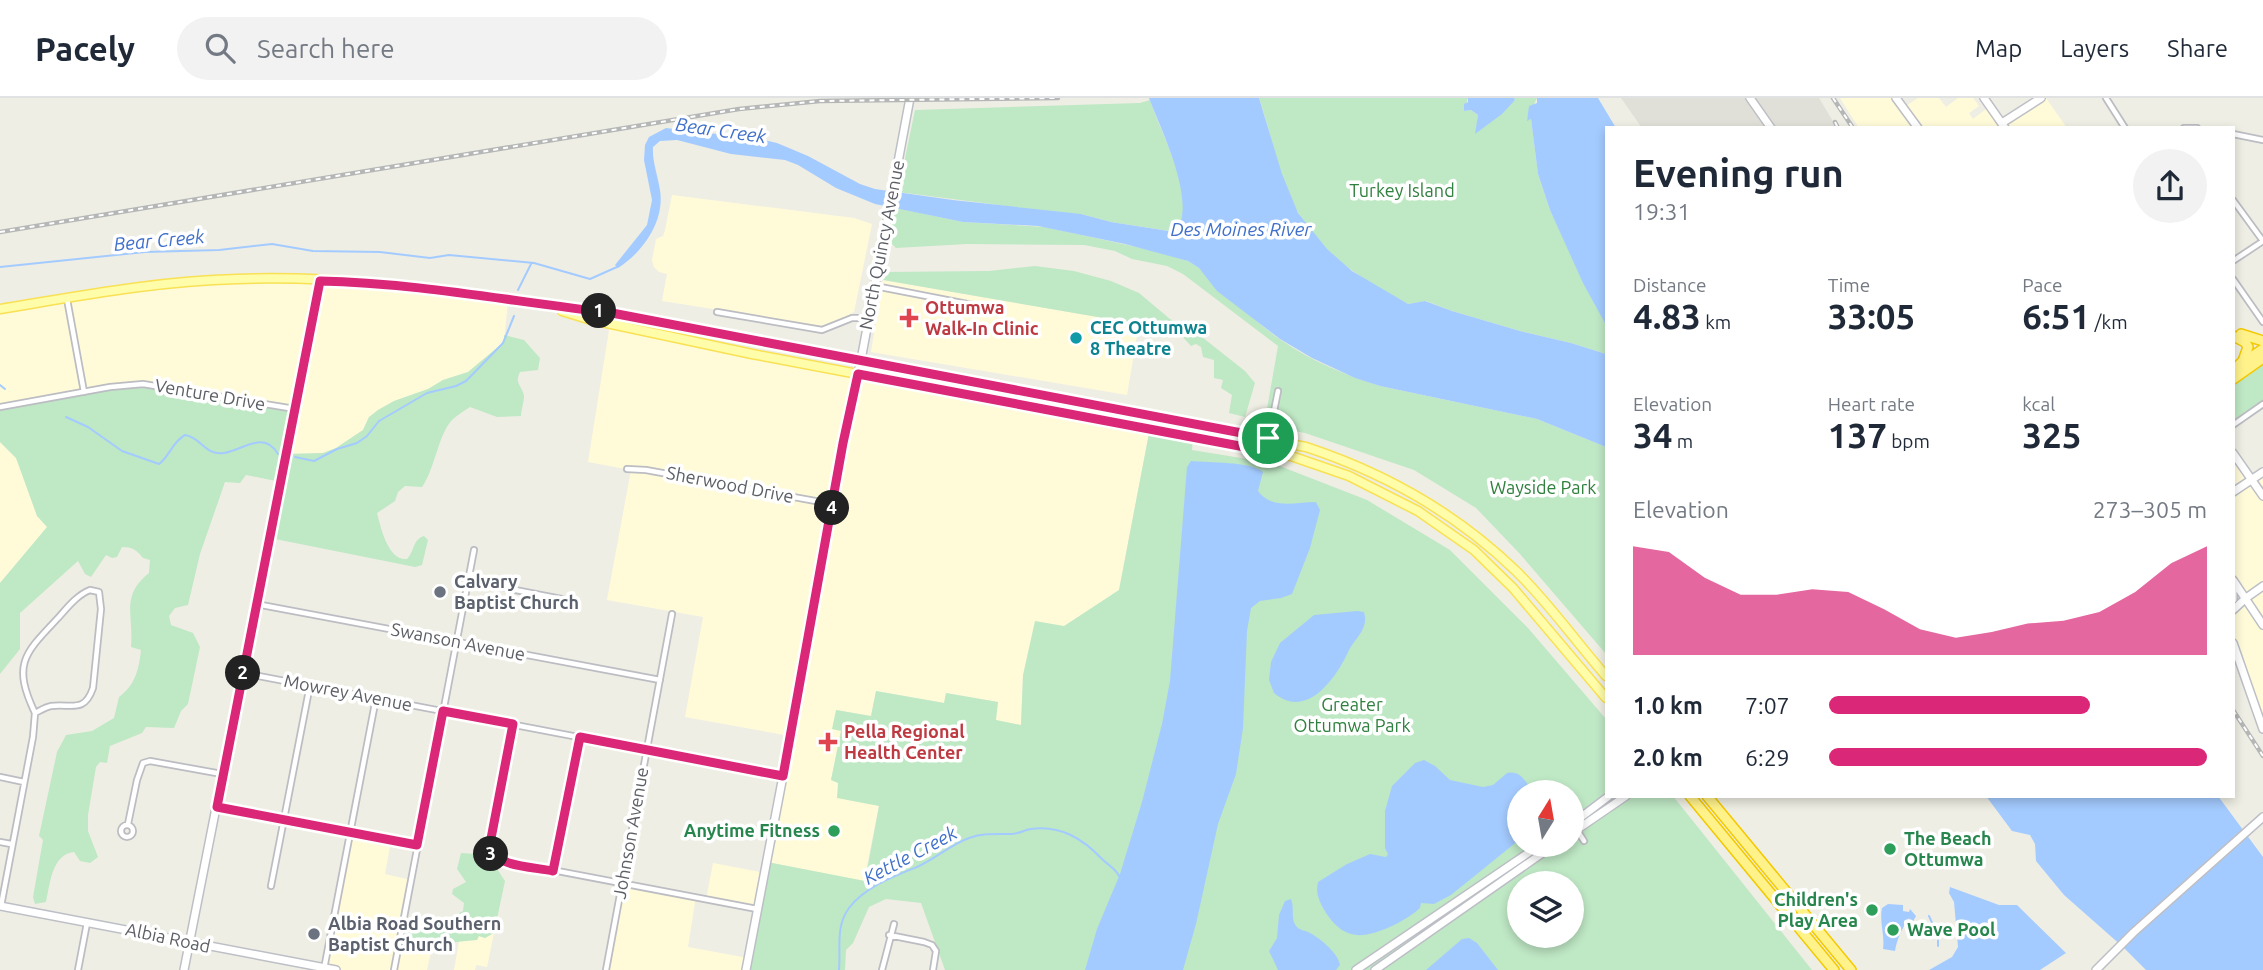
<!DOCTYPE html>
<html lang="en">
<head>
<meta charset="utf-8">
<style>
	:root { --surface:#fff; --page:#f2f2f3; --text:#1f2937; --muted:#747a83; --line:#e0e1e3; --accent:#db2777 }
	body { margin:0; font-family:Ubuntu,sans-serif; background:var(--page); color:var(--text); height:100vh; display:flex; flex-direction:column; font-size:26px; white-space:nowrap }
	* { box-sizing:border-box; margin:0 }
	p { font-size:23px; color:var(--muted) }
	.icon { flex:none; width:38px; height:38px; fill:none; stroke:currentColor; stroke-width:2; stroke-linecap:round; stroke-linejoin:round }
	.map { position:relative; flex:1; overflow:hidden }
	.drawer { position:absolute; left:1605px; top:28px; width:630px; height:672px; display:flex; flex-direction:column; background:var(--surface); border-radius:0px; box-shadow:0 4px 10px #0003 }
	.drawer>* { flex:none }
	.needle { width:46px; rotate:11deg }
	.controls { position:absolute; left:1507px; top:682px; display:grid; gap:14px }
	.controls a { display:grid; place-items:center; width:77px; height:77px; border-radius:50%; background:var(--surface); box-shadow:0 4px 10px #0003; font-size:35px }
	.pin { position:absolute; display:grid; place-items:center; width:60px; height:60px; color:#fff; margin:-30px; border:4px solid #fff; border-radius:50%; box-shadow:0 2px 7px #0007 }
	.km { position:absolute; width:35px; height:35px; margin:-18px; border-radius:50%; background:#222; color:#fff; font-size:19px; line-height:35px; text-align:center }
	.round { display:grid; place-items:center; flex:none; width:74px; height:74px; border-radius:37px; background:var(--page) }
	.head { display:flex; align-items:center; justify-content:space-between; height:119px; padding:0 28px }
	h1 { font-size:38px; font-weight:600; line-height:52px }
	.stats { display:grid; grid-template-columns:repeat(3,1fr); gap:10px; height:119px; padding:7px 28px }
	.stats div { display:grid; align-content:center }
	.stats b { font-size:35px; font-weight:600 }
	.stats small { font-size:19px; font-weight:400 }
	.stats p { font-size:19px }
	.chart { height:196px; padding:14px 28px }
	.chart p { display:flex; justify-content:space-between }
	.chart svg { width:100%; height:126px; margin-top:7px; fill:var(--accent); opacity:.7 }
	ul { padding:0 28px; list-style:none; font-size:23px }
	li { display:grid; grid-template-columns:112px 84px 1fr; align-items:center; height:52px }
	li i { height:18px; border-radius:9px; background:var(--accent) }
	header { display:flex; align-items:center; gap:42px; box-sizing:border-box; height:98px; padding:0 35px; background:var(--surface); border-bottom:2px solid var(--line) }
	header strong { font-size:33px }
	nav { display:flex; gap:38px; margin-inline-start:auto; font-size:24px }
	.search { width:490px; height:63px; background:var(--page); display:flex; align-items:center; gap:18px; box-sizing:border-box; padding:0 24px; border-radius:38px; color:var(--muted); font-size:26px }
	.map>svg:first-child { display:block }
	.commercial { fill:#fffbd9 }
	.industrial { fill:#e0e0d8 }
	.green { fill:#bfe8c5; fill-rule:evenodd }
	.water { fill:#a4cbff }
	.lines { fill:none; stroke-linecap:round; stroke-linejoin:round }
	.stream { stroke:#a4cbff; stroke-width:2 }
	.street-casing { stroke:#bcbdc3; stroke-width:8 }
	.secondary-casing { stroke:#bdbfc6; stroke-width:10 }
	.primary-casing { stroke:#f8e154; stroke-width:11 }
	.highway-casing { stroke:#f3c900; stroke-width:12 }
	.street { stroke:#fff; stroke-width:4.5 }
	.secondary { stroke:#fff; stroke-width:7 }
	.primary { stroke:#fffda9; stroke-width:8 }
	.highway { stroke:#fff28b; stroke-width:9 }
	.rail-casing { stroke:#b5b6b6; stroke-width:4.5 }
	.rail { stroke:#fff; stroke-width:2; stroke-dasharray:5; stroke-linecap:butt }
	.route-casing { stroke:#fff; stroke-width:14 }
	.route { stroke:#db2777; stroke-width:9 }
	.health-dot { fill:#e0444e; stroke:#fff; stroke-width:2.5 }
	.culture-dot { fill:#0f9aa8; stroke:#fff; stroke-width:2.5 }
	.worship-dot { fill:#6b7280; stroke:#fff; stroke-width:2.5 }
	.leisure-dot { fill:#2e9e5b; stroke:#fff; stroke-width:2.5 }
	.labels { text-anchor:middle; stroke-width:7; stroke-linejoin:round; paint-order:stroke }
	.park-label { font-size:18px; fill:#30813f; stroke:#fff }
	.street-label { font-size:18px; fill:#5c5f65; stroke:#fff }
	.health-label { font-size:18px; font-weight:bold; fill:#be3a42; stroke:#fff; text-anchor:start }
	.culture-label { font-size:18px; font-weight:bold; fill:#0d838f; stroke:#fff; text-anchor:start }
	.worship-label { font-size:18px; font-weight:bold; fill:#5b616d; stroke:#fff; text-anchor:start }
	.leisure-label { font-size:18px; font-weight:bold; fill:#27864d; stroke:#fff; text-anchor:end }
	.water-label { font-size:19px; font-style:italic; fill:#4070c9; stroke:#fff }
</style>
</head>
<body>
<header>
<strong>Pacely</strong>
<div class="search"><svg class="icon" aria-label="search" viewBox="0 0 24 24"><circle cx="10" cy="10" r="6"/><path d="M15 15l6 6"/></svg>Search here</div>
<nav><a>Map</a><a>Layers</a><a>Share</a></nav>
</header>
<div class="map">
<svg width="2263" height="872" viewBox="0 0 2263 872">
	<rect width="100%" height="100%" fill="#efeee4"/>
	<path class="commercial" d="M1840,0H1896L1903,10L1918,0H1939L1946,9L1958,0H1973L1979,8L1969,15L1973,21L1990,8L2002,25L2041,0H2046L2067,30H1859Z
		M672,97L854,120L872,126L854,214L828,228L816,227L662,203L667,176L659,174L654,169L652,162L656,141L663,138L665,132Z
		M883,182L1139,226L1127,297L871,254Z
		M351,184L508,202L504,244L468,274L443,282L428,291L394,303L378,312L369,319L363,332L336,350L323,355L287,356L0,309V211L163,185Z
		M610,226L1150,330L1119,492L1064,529L1023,577L1021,627L995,622L998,604L946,595L945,605L876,593L871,618L836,612L841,632L831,682L838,685L839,689L879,707L864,783L767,764L790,638L685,619L703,519L607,502L631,372L588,364Z
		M0,344L16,360L48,429L0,485Z
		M2239,363L2252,382L2263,374V631L2233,545V512L2245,500L2233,482V367Z
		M350,735L391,743L385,776L411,782L401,832L416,853L432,849L427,872H323Z
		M713,765L765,775L758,812L706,802Z
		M622,787L696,798L688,849L748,860L746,872H607Z
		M494,835L487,869L476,867L475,872H454L459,843L477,842L478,838L485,840Z"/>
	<path class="industrial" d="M1621,0H1819L1837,30H1642Z"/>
	<path class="green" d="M1259,0H1468L1464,13L1471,12L1478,17L1476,35L1515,2L1514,0H1537L1527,22L1531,21L1538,76L1550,112L1606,227V256L1571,245L1520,233L1452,213L1426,203L1408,206C1367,185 1324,158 1300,118C1279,83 1272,38 1259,0Z
		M1150,2C1160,34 1200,105 1176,134L1111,124L1081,116H1069L898,94L915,12L1140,5Z
		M896,110L963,124L1045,129L1155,153L1188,163L1199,170C1226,193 1252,222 1281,242C1311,263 1346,277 1380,288L1537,321L1606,349V556L1520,456L1476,410L1414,372L1305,335L1264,328L1278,248L1183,176L1167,168L1132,161L1115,153L1084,147L967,146L896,150L888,142Z
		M1035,168L1074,173L1111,183L1139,195L1170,221L1190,229L1207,243L1245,273L1255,285L1245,319L1229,315L1232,297L1221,290L1223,282L1214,280V262L1203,259L1201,249L1196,246L1191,248L1180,236L1139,228L1138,226L883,182L884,174L989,173Z
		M504,237L524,242L540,260L538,272L520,274C514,286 522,287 524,298C524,304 521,313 521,318L497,319L470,309C464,313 457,317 452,322C438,337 435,371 422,389L405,388L398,394L395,403L377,415C381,430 388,463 407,461C415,453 412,442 424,438L428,442L422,467L415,469L270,440L281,384L246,377L240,385L225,384L200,456L188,507L175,510L169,518L171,527L193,535L200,549L188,606L181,613L174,630L146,629L142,635L110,648L107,665L100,664L96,669L88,717V733L98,759L90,765L80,763L74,754C52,756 50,786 46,804L35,806L33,799L43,742L39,738L57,654L66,637L92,633L114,620L119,599C135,587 139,572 141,552L131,549C134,518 120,498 149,475L150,462L143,460C137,452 132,449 122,449L117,459L112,460L106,457L91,479L85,476L78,463L20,515V551L0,576V485L47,429L37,418L16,360L0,344V309L143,286L295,311L287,356L323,355L336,350L363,332L369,319L378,312L394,303L428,291L443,282L468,274L504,244Z
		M2263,264V303L2233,323V286Z
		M1150,330L1193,339L1192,352L1272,365L1367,402L1450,452L1528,530L1606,621V698H1673L1812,872H945L921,805L886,801L869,809L853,845L846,852L845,872H746L767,764L865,783L879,708L837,700L838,685L831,682L841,633L832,631L836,612L871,618L876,593L944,605L946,595L998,604L996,622L1021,627L1023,577L1035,523L1064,528L1119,492ZM1519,695H1572V747H1519ZM1519,786H1572V838H1519Z
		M461,755L488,757L505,783L494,835L485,840L479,838L477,842C450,843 425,853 398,851L401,834L427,832L463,813L464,805L452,796L453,791L466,784L457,771Z"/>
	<path class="water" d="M1149,0H1259L1282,76L1298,115L1327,151L1352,173L1408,206L1425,203L1452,213L1520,233L1571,245L1606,256V349L1537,321L1380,288L1355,280L1312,260L1280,241L1217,193L1199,170L1188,163L1125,146L1038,128L963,124L875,106L836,90L798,67L785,62L731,56L677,42L660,43L653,49C652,63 658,78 660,92C665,123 643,154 618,170L615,167L647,127L652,102L644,62L645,47L649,39L666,30L760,41L777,45L808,58L860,86L875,91L953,102L1081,116L1111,124L1175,134C1199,107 1160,30 1149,0Z
		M1468,0H1514L1515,2L1502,16L1475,36L1478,17L1471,12L1464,13V6L1468,4Z
		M1537,0H1598L1616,30H1606V227L1583,185L1550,112L1538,76L1531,21L1527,23L1529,8L1537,5Z
		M1191,363C1210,365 1249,363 1263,374L1258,393C1272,412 1296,404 1316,404L1320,412L1310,450L1292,496L1281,500L1260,503L1251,510L1247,533L1243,630L1236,676L1218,726L1196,826L1183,872H1085L1097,831L1120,776L1142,704L1162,626L1170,583L1187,369Z
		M1357,513L1364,514C1369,531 1356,539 1349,552C1337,579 1307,623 1274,595L1269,582L1271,564L1280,545L1314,517Z
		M1424,662L1435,668L1450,682L1483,689L1493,687L1507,675C1521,672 1526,684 1533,695H1519V742L1451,797L1434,806L1421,805L1420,810C1406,823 1370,842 1351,836C1340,833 1332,824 1326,815C1320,805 1315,796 1318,784L1347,766L1370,756L1386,759L1388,756L1385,750V713L1392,688L1415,665Z
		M1986,698H2218L2263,759V872H2146L2123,849L2064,797L2036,763L2035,746L2030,737L2012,733Z
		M1950,789L1999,807H2017L2066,855L2040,872H1929L1952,859L1958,849L1954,804L1949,795Z
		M1291,801C1295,811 1290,819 1296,828C1300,833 1305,832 1310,835C1321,841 1338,855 1340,867L1336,872H1278L1269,853L1277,840L1279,817L1285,803Z
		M1888,806L1903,807V813L1909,814L1910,811L1916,818L1911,827L1909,820C1902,830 1897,841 1895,853L1883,851C1885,837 1879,823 1882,810Z
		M1469,840L1477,845L1498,872H1426L1462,841Z"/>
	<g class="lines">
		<path class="stream" d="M0,169L145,154L219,152L272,146L313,153L380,154L430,160L449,157L534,165L590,181L617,169
			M518,192L531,166
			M0,287L5,291
			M66,319L88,329L122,353L159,366C170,358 172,344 185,337C201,339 205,358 224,355C243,352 264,332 278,356
			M295,359L314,363L337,351L357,345L367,338L379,323L427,295L456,288L466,283L503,245L514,218
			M1929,818L1938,838V848
			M839,872C841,850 835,829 849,810C865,789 894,778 917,769C935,761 950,747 969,740C983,735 996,736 1011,736C1018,736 1024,732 1031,731C1061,727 1083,741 1102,761C1108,767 1116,771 1119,778"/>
		<g class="street-casing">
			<path id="street" d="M2106,0L2125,30
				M2184,30H2197
				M2233,36L2263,42
				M2233,102L2263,143L2233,163
				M2233,181L2263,224
				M875,188L998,212
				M67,201L84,294
				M717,214L822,232L852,220H868
				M0,309L110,289L143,286L295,311
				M2233,327L2263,306
				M1266,353L1278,293
				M627,371L646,372L832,406
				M470,475L500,489L577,504
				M90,492L99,494L101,511L93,590C84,616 71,605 51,608C46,609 41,612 35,615C12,566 24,556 58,520C67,510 77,497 90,492Z
				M256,506L660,582
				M243,575L782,678
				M513,626L489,748L492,757L505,763L757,811
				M0,679L24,684
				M217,709L417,747
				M128,726L137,682L143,665L150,663L222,676
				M121 733a6 6 0 1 1 12 0a6 6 0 1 1-12 0Z
				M1577,732L1584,743
				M0,744L11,746
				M553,773L580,639
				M271,788L310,587
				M1,808L33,639L35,615
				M889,837L924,844L932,847L936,853L933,872
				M324,871L376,600
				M78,872L87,825
				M394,872L474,452
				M606,872L672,516
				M882,872L894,826"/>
		</g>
		<g class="secondary-casing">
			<path id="secondary" d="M1750,0L1771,30
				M1896,0L1918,30
				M1984,0L2005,30
				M2002,25L2041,0
				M2233,355L2263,398
				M2233,394L2263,374
				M2233,482L2263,527
				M2233,486V501
				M2233,512L2246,500L2263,488
				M2233,545L2263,631
				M1572,726L1609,698
				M1572,735L1626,698
				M0,808L336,872
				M184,872L320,183
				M746,872L811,531L843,345L861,262L910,0
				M1356,872L1540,747
				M1375,872L1554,747
				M2096,872L2134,834L2263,719"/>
		</g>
		<g class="primary-casing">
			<path id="primary" d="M0,211C79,198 157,183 237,181C363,176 487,200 612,215L1306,349C1385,375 1456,415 1516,473C1549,505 1576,544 1606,578
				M562,213L588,221L752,256L1291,358L1349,378L1418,413L1474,452L1513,490L1606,600"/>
		</g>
		<g class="highway-casing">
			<path id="highway" d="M2241,236L2263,243
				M2233,238L2245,244L2248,249L2243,263L2234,272
				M2244,264L2263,251
				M2233,281L2263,260
				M1690,698L1834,872
				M1707,698L1851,872"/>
		</g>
		<use href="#street" class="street"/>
		<use href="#secondary" class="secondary"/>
		<use href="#primary" class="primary"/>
		<use href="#highway" class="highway"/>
		<g class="rail-casing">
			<path id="rail" d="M1833,0L1853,30
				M1835,24L1838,30
				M0,134L739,11L820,3L1058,0
				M2233,612L2263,658"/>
		</g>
		<use href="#rail" class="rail"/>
	</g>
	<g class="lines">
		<g class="route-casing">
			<path id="route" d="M320,183C418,185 514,204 612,215L1268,340L1266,353L858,276L843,345L783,678L580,639L553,773C535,769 498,769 489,751L513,626L443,613L417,747L217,709Z"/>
		</g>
		<use href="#route" class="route"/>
	</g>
	<g class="health-dot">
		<path d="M905.5 209.5h7v7h7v7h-7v7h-7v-7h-7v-7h7z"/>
		<path d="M824.5 633.5h7v7h7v7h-7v7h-7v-7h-7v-7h7z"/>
	</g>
	<circle class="culture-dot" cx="1076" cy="240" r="7"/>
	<g class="worship-dot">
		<circle cx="440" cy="494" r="7"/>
		<circle cx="314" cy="836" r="7"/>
	</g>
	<g class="leisure-dot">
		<circle cx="834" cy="733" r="7"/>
		<circle cx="1890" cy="751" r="7"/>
		<circle cx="1872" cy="812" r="7"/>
		<circle cx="1893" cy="832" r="7"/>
	</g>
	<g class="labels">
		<g class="park-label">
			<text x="1402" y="99">Turkey Island</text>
			<text x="1543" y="396">Wayside Park</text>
			<text x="1352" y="613">Greater<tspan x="1352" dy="21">Ottumwa Park</tspan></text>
		</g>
		<g class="street-label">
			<text transform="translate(882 147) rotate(-79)" y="6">North Quincy Avenue</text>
			<text transform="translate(210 297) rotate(10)" y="6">Venture Drive</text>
			<text transform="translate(730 387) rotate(11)" y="6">Sherwood Drive</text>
			<text transform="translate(458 544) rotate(11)" y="6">Swanson Avenue</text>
			<text transform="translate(348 595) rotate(11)" y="6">Mowrey Avenue</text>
			<text transform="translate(631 735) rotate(-80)" y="6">Johnson Avenue</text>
			<text transform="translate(168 840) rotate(12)" y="6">Albia Road</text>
		</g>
		<g class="health-label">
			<text x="925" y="216">Ottumwa<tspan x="925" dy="21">Walk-In Clinic</tspan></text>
			<text x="844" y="640">Pella Regional<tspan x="844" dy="21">Health Center</tspan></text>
		</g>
		<g class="culture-label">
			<text x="1090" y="236">CEC Ottumwa<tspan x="1090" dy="21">8 Theatre</tspan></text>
		</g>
		<g class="worship-label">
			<text x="454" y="490">Calvary<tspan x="454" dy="21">Baptist Church</tspan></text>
			<text x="328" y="832">Albia Road Southern<tspan x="328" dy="21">Baptist Church</tspan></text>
		</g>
		<g class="leisure-label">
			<text x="820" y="739">Anytime Fitness</text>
			<text x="1904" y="747" text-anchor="start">The Beach<tspan x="1904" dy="21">Ottumwa</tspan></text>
			<text x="1858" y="808">Children's<tspan x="1858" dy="21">Play Area</tspan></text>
			<text x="1907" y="838" text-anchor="start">Wave Pool</text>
		</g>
		<g class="water-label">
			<text transform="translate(721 32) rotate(8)" y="7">Bear Creek</text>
			<text x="1241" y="138">Des Moines River</text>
			<text transform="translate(159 142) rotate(-5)" y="7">Bear Creek</text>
			<text transform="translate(910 757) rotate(-28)" y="7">Kettle Creek</text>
		</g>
	</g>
</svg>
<div class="controls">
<a><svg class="needle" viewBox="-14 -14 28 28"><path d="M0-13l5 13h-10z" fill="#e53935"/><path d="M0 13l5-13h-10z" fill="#747a83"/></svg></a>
<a><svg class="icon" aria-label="layers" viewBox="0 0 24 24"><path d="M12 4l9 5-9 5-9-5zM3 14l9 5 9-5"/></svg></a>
</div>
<div class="pin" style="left:1268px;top:340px;background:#1e9e55"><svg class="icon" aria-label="arrive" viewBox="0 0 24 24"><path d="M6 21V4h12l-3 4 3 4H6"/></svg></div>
<b class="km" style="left:599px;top:213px">1</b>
<b class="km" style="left:243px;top:575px">2</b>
<b class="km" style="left:491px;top:756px">3</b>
<b class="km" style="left:832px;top:410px">4</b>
<section class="drawer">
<div class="head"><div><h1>Evening run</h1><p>19:31</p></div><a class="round"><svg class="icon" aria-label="share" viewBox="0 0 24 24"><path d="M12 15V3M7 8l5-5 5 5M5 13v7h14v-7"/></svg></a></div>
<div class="stats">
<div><p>Distance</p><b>4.83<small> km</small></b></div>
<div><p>Time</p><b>33:05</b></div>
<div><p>Pace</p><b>6:51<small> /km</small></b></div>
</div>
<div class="stats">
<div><p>Elevation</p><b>34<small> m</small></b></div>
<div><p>Heart rate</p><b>137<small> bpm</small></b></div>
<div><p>kcal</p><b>325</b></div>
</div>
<div class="chart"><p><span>Elevation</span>273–305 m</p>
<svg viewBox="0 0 160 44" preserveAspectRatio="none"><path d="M0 44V6L10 8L20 17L30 23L40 23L50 21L60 22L70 28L80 35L90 38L100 36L110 33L120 32L130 29L140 22L150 12L160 6V44z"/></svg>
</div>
<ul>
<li><b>1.0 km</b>7:07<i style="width:69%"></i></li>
<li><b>2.0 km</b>6:29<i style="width:100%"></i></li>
</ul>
</section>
</div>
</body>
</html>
